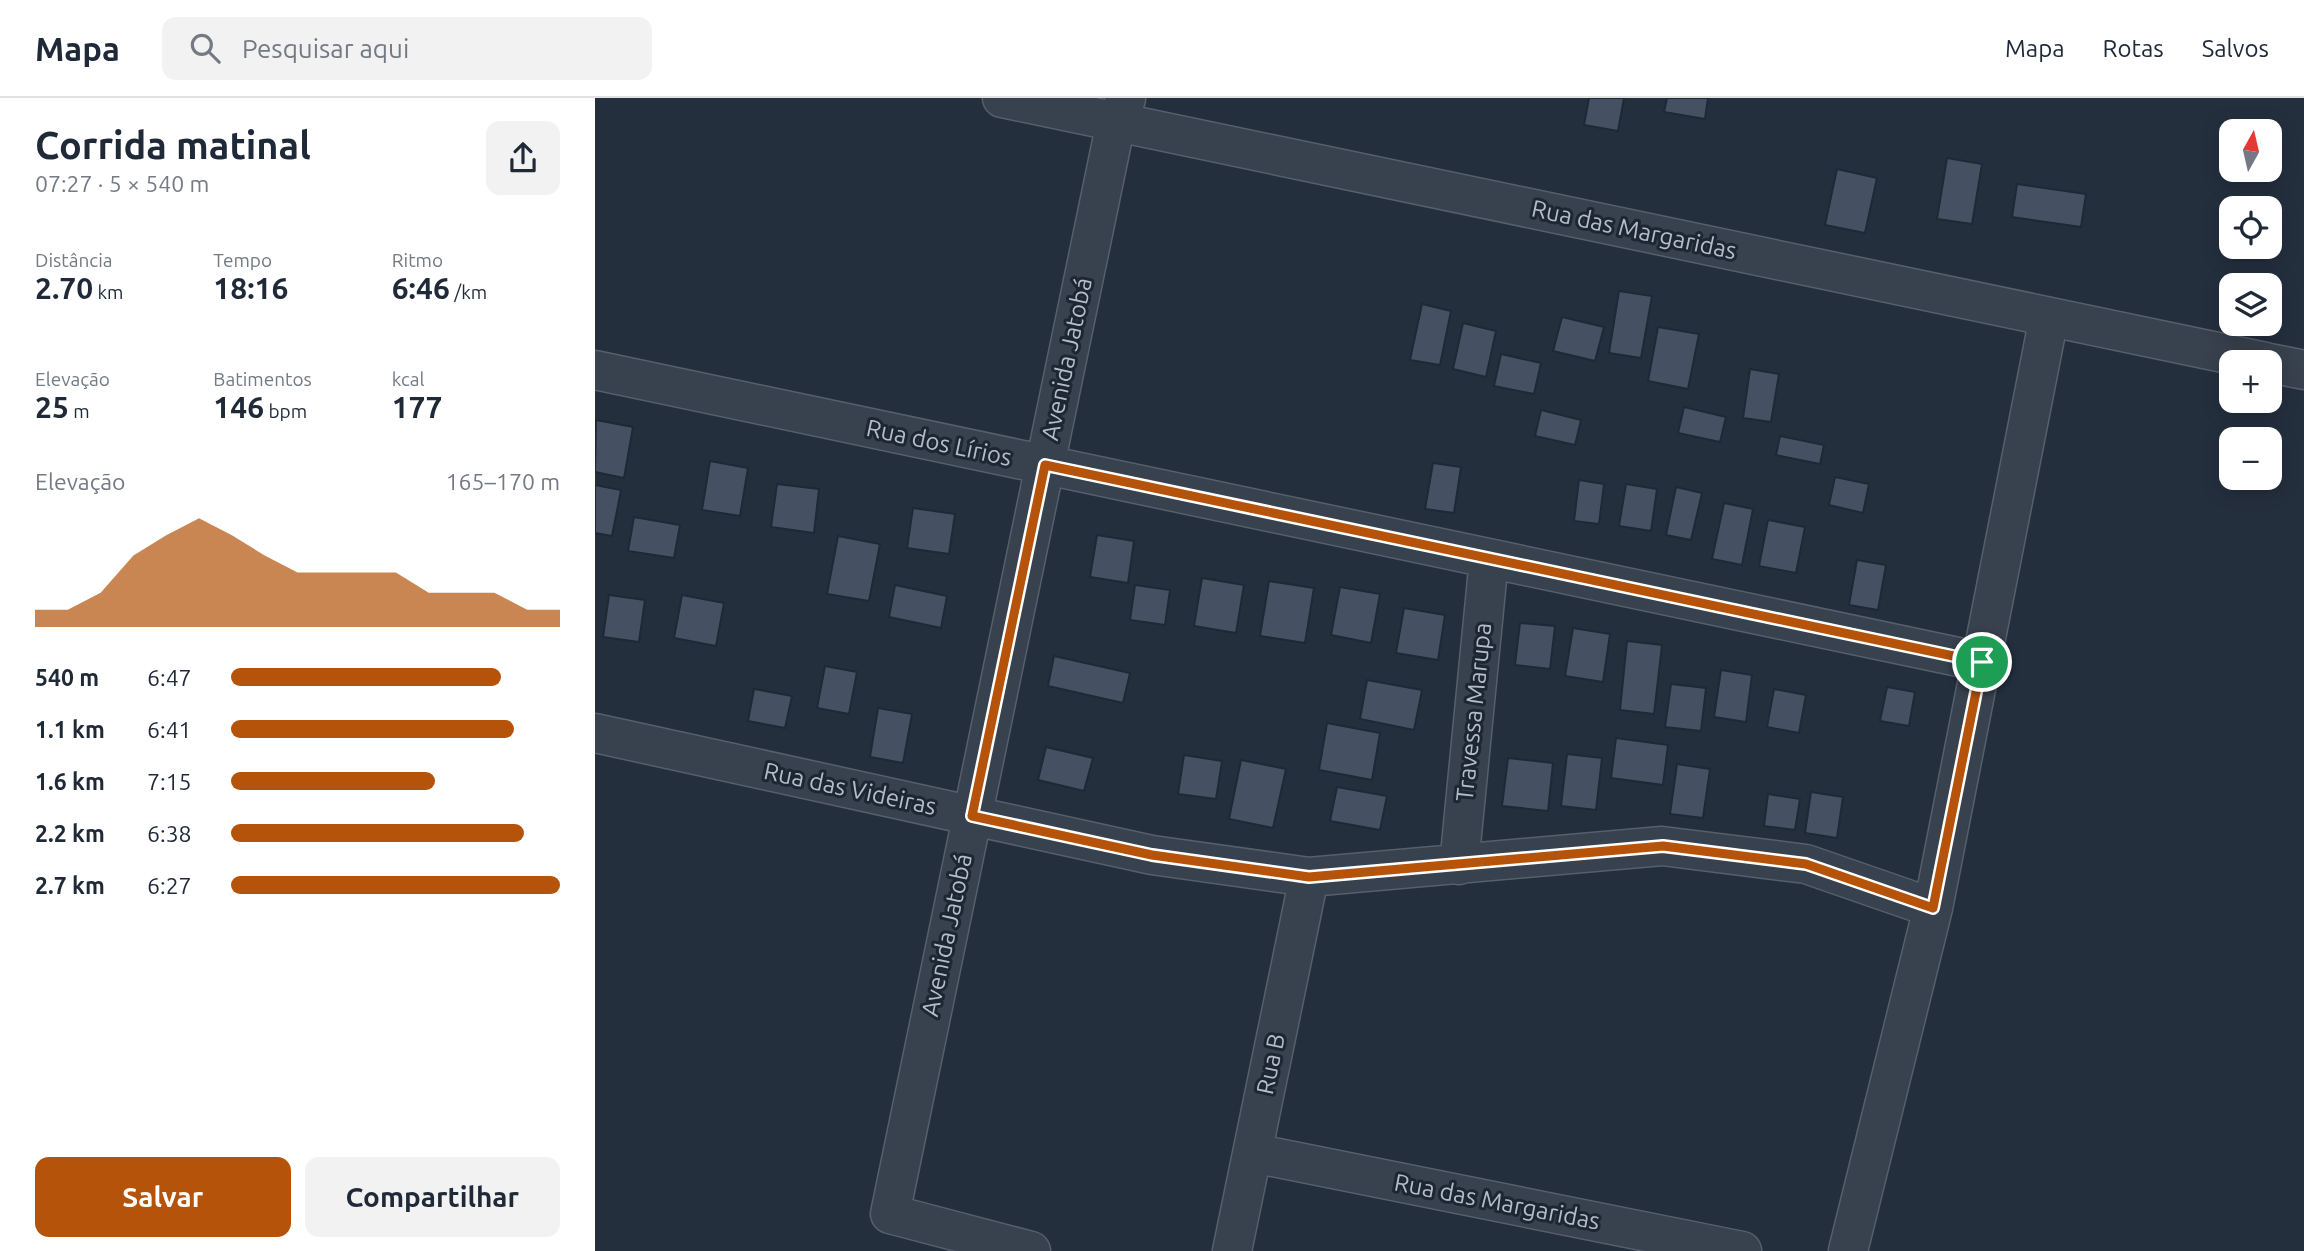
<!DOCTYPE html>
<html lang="pt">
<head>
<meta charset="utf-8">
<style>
	:root { --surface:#fff; --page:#f2f2f3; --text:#1f2937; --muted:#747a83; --line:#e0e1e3; --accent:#b45309 }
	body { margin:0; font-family:Ubuntu,sans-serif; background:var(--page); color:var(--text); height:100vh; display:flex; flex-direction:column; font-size:26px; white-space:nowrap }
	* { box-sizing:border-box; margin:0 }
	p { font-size:23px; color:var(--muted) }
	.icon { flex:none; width:38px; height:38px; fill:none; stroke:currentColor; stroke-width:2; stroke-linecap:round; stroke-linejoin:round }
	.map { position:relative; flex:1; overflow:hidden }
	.side { display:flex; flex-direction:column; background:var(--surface); width:595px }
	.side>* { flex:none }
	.needle { width:46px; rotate:8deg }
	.buttons { position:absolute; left:1624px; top:21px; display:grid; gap:14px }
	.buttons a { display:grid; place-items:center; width:63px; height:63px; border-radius:14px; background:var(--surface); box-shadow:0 4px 18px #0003; font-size:35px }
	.pin { position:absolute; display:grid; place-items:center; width:60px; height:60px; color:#fff; margin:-30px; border:4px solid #fff; border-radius:50%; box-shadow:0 2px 7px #0007 }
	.round { display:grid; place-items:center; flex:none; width:74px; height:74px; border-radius:14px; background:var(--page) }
	.overview { display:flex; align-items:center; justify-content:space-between; height:119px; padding:0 35px }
	h1 { font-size:38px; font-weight:700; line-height:52px }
	.figures { display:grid; grid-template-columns:repeat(3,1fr); gap:10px; height:119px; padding:7px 35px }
	.figures div { display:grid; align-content:center }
	.figures b { font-size:30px; font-weight:700 }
	.figures small { font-size:19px; font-weight:400 }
	.figures p { font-size:19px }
	.chart { height:196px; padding:14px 35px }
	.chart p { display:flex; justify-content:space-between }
	.chart svg { width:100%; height:126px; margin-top:7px; fill:var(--accent); opacity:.7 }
	.primary-button { display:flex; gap:14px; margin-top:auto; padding:14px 35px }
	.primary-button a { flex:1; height:80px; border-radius:14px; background:var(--accent); color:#fff; font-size:28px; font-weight:700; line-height:80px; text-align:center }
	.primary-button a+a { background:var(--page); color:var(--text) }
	ul { padding:0 35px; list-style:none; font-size:23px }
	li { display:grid; grid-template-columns:112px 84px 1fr; align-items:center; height:52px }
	li i { height:18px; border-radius:9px; background:var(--accent) }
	header { display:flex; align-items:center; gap:42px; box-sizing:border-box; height:98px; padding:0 35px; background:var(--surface); border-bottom:2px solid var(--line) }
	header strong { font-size:33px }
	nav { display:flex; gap:38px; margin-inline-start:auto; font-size:24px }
	.search { width:490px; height:63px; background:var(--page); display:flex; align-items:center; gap:18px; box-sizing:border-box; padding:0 24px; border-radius:14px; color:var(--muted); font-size:26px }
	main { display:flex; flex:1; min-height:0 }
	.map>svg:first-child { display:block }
	.building { fill:#455162; stroke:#1f2835; stroke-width:2 }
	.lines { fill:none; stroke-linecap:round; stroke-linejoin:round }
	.minor-casing { stroke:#565f6c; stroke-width:41 }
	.minor { stroke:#38414e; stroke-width:38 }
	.route-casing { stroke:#fff; stroke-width:14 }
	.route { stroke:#b45309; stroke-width:9 }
	.labels { text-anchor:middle; stroke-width:6; stroke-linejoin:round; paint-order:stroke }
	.street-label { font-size:24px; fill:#b4bcc9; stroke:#1d2633 }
</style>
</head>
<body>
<header>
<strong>Mapa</strong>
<div class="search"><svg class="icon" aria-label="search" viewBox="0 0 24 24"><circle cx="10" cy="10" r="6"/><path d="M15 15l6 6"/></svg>Pesquisar aqui</div>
<nav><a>Mapa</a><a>Rotas</a><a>Salvos</a></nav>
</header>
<main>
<section class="side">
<div class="overview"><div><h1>Corrida matinal</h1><p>07:27 · 5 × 540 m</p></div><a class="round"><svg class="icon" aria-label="share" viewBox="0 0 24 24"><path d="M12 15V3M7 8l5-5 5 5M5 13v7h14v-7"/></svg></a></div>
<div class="figures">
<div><p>Distância</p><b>2.70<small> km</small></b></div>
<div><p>Tempo</p><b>18:16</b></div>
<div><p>Ritmo</p><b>6:46<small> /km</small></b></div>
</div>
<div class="figures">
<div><p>Elevação</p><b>25<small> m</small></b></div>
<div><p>Batimentos</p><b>146<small> bpm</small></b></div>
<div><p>kcal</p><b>177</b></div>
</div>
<div class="chart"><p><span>Elevação</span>165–170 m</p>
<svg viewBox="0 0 160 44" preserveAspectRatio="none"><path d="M0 44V38L10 38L20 32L30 19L40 12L50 6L60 12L70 19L80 25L90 25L100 25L110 25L120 32L130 32L140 32L150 38L160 38V44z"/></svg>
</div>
<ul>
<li><b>540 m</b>6:47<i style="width:82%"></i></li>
<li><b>1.1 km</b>6:41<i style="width:86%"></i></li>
<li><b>1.6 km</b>7:15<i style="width:62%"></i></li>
<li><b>2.2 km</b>6:38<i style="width:89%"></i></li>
<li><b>2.7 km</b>6:27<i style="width:100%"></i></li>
</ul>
<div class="primary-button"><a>Salvar</a><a>Compartilhar</a></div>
</section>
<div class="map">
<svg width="1709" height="1153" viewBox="0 0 1709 1153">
	<rect width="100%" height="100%" fill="#242f3e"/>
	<path class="building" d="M994,0H1029L1023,33L989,27Z
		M1072,0H1113L1110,21L1069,14Z
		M1352,60L1387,66L1377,126L1342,121Z
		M1242,71L1282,80L1270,135L1230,127Z
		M1422,86L1491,96L1486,129L1417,119Z
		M1024,193L1057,198L1046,260L1014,255Z
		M827,206L856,213L845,267L815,262Z
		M967,219L1009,229L1000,263L958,253Z
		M868,225L901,233L891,279L858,271Z
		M1063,229L1104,236L1093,291L1053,283Z
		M906,256L946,265L939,296L899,288Z
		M1155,271L1184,276L1176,324L1148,320Z
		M1089,309L1131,319L1125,344L1083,335Z
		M946,312L986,322L980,347L940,338Z
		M1,322L38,329L29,380L0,374Z
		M1185,338L1229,347L1225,366L1181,357Z
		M115,363L153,370L145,418L107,412Z
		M838,365L866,369L859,415L830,411Z
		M1240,379L1274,386L1268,415L1234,407Z
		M984,382L1009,386L1004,426L979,423Z
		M182,386L224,391L219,435L176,429Z
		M1031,386L1062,391L1056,433L1024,428Z
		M0,387L26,392L17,438L0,435Z
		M1081,389L1107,395L1096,442L1071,437Z
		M1129,405L1158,411L1147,467L1117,461Z
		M318,410L360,416L354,456L312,450Z
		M39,419L85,427L79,460L33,453Z
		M1173,422L1210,429L1201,475L1164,468Z
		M502,437L539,443L533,485L495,479Z
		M243,438L285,446L274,503L232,496Z
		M1262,462L1291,467L1283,512L1254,507Z
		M607,480L649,487L641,535L599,528Z
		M674,483L719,490L710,545L665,538Z
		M300,487L352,498L346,530L294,519Z
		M540,487L575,492L570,527L535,522Z
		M745,489L785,496L776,545L736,537Z
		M14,497L50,502L44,544L8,539Z
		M87,497L129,505L121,548L79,540Z
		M809,510L850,517L843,562L801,555Z
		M925,525L960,528L955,571L920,567Z
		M978,530L1015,536L1008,584L970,578Z
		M1032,543L1067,547L1059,616L1025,612Z
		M459,558L535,575L528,605L453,588Z
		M230,568L262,574L254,616L222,610Z
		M1126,572L1157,577L1151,624L1119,619Z
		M772,582L827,592L819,632L765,621Z
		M1076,586L1111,590L1106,633L1070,629Z
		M1292,589L1320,594L1314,628L1285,623Z
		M159,591L197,598L190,630L153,623Z
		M1179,591L1211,597L1204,635L1172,629Z
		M283,610L317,616L308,665L275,659Z
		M732,625L785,635L777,682L724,672Z
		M1021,640L1073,647L1068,687L1016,680Z
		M451,649L498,660L489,693L443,682Z
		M972,656L1007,660L1001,712L966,708Z
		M589,657L627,663L621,701L583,696Z
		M913,660L958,665L953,713L907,708Z
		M646,662L691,671L678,730L634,721Z
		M1082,666L1115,671L1108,720L1075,716Z
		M742,689L792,698L785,732L735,723Z
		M1216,694L1248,699L1242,740L1210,735Z
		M1173,696L1205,701L1200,732L1169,728Z"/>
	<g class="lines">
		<g class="minor-casing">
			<path id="minor" d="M407,0L1671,264
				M1675,265L1709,272
				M0,272L1387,564
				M0,635L557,757L714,779L1067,748L1211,766L1338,810
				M864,767L894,461
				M658,1055L1147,1153
				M436,1153L295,1116L521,24L531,1
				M637,1153L714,779
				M1253,1153L1338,810L1454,219"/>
		</g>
		<use href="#minor" class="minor"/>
	</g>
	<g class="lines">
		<g class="route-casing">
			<path id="route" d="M450,367L1387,564L1338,810L1211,766L1068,748L714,779L557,757L377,718Z"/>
		</g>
		<use href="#route" class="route"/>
	</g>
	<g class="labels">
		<g class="street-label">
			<text transform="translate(1039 132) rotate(12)" y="8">Rua das Margaridas</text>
			<text transform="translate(472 261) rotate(-78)" y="8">Avenida Jatobá</text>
			<text transform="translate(344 345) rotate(12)" y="8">Rua dos Lírios</text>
			<text transform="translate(879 614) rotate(-84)" y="8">Travessa Marupa</text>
			<text transform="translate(255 691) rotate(12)" y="8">Rua das Videiras</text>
			<text transform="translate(352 837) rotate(-78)" y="8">Avenida Jatobá</text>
			<text transform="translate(676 966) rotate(-78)" y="8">Rua B</text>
			<text transform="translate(902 1104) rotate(11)" y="8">Rua das Margaridas</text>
		</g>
	</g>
</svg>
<div class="buttons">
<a><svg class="needle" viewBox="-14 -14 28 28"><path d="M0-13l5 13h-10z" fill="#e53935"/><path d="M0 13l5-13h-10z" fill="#747a83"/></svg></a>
<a><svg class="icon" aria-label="locate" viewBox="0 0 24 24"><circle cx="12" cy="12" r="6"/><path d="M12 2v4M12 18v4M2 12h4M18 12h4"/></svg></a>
<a><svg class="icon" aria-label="layers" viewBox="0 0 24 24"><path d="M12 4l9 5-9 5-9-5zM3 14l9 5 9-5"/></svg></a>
<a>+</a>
<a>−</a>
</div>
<div class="pin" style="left:1387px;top:564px;background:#1e9e55"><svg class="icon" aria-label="arrive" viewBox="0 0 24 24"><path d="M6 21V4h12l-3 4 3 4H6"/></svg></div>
</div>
</main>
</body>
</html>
